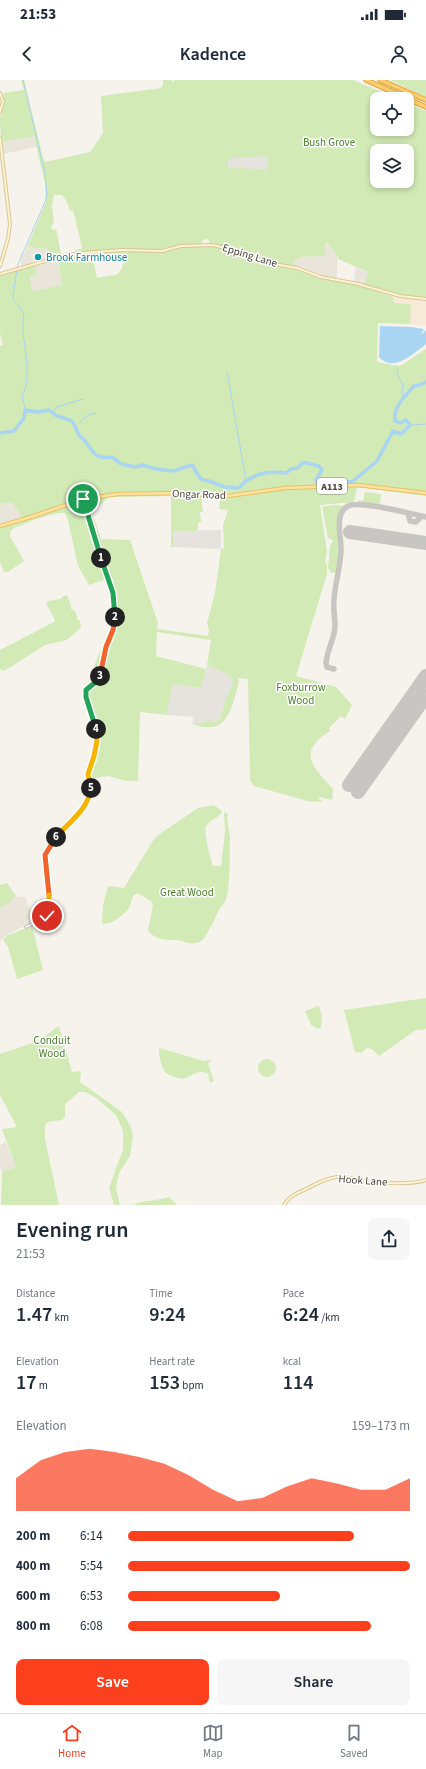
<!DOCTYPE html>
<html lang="en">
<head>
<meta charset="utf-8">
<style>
	:root { --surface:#fff; --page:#f6f6f7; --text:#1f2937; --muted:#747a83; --line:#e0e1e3; --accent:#fc3f1d }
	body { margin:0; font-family:"Source Sans 3",sans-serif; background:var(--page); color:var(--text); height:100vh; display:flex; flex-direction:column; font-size:15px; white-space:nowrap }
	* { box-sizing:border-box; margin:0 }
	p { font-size:13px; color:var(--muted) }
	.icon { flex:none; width:22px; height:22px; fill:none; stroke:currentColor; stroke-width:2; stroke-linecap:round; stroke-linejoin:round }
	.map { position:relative; height:1125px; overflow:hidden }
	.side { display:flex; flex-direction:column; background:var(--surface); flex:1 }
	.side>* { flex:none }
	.fabs { position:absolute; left:370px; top:12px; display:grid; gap:8px }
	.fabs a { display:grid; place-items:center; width:44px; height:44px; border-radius:8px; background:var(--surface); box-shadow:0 2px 6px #0003; font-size:20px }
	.pin { position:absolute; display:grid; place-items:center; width:34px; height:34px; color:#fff; margin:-17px; border:2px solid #fff; border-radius:50%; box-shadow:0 1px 4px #0007 }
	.km { position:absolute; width:20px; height:20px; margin:-10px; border-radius:50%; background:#222; color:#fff; font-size:11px; line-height:20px; text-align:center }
	.round { display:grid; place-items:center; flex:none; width:42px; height:42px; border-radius:8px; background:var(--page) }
	.summary { display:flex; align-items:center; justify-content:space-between; height:68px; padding:0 16px }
	h1 { font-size:22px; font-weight:600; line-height:30px }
	.figures { display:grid; grid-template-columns:repeat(3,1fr); gap:6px; height:68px; padding:4px 16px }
	.figures div { display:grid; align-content:center }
	.figures b { font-size:20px; font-weight:600 }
	.figures small { font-size:11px; font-weight:400 }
	.figures p { font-size:11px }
	.chart { height:112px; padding:8px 16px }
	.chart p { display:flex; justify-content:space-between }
	.chart svg { width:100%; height:72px; margin-top:4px; fill:var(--accent); opacity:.7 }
	.action { display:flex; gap:8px; margin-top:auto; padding:8px 16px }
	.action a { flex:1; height:46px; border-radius:8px; background:var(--accent); color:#fff; font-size:16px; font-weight:600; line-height:46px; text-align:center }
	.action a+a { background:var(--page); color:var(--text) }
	ul { padding:0 16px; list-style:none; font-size:13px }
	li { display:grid; grid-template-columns:64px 48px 1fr; align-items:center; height:30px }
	li i { height:10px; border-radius:5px; background:var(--accent) }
	.status { display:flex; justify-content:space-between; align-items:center; height:28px; padding:0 20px; background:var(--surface); direction:ltr }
	.status svg { height:11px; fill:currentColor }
	header { display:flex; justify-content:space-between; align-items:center; height:52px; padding:0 16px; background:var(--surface); font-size:18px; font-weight:600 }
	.dock { display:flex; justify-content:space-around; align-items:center; height:56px; border-top:1px solid var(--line); background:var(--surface); font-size:11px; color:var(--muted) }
	.dock a { display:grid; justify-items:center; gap:2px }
	.dock .current { color:var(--accent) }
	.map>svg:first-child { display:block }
	.residential { fill:#eae5da }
	.commercial { fill:#f7ead8 }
	.industrial { fill:#e6e2dd }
	.green { fill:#d2eab5; fill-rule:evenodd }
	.parking { fill:#e5e3e0 }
	.water { fill:#a9d4f2 }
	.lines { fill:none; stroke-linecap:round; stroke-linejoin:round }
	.stream { stroke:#a9d4f2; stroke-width:1 }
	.river { stroke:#a9d4f2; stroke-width:3.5 }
	.taxiway { stroke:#c8c6c3; stroke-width:5.5 }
	.runway { stroke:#c8c6c3; stroke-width:14 }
	.street-casing { stroke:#c2bbae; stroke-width:3.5 }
	.secondary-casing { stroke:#d6c79b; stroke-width:4 }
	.primary-casing { stroke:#e6c16a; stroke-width:4.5 }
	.highway-casing { stroke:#e0a43c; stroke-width:5.5 }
	.street { stroke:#fff; stroke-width:1.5 }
	.secondary { stroke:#fff3cd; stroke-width:2 }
	.primary { stroke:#ffe39c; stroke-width:2.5 }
	.highway { stroke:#ffcf6e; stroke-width:3.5 }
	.split-1-casing { stroke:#fff; stroke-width:8 }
	.split-2-casing { stroke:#fff; stroke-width:8 }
	.split-3-casing { stroke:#fff; stroke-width:8 }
	.split-4-casing { stroke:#fff; stroke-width:8 }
	.split-5-casing { stroke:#fff; stroke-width:8 }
	.split-6-casing { stroke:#fff; stroke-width:8 }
	.split-7-casing { stroke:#fff; stroke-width:8 }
	.split-8-casing { stroke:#fff; stroke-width:8 }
	.split-1 { stroke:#22a559; stroke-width:5 }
	.split-2 { stroke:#22a559; stroke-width:5 }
	.split-3 { stroke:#f0652b; stroke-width:5 }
	.split-4 { stroke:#22a559; stroke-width:5 }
	.split-5 { stroke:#f5b400; stroke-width:5 }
	.split-6 { stroke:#f5b400; stroke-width:5 }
	.split-7 { stroke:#f0652b; stroke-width:5 }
	.split-8 { stroke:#f5b400; stroke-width:5 }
	.culture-dot { fill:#0f9aa8; stroke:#fff; stroke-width:1.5 }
	.labels { text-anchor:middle; stroke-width:3; stroke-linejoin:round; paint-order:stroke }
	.shield { fill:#fff; stroke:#817c74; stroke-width:1 }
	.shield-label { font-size:10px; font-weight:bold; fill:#4b4439 }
	.park-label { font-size:11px; fill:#4a7f2a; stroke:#fff }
	.street-label { font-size:11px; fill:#4b4439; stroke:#fff }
	.culture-label { font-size:11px; fill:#0d838f; stroke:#fff; text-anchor:start }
</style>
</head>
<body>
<div class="status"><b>21:53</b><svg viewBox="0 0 49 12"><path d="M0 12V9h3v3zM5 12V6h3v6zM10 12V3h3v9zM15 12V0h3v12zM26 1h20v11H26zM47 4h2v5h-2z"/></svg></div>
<header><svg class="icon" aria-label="back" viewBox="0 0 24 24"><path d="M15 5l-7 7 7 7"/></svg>Kadence<svg class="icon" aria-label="person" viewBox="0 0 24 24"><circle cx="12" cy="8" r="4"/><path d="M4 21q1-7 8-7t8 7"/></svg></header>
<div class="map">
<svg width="426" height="1125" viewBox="0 0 426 1125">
	<rect width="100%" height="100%" fill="#f6f3ec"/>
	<path class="residential" d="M34,56L37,67L3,74L1,62Z
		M326,162L337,175V199L318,196L293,184L299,177L325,176Z
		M27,167L48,169L50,179L21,188V179Z
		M58,179L62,205L31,211L30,197L37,195L35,186Z
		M356,188L368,192L364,205L354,201Z
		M12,421L23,438L0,444V424Z
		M7,803L17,817H25L30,830L38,827L44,837L8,854L0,861V805Z
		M6,1062L16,1087L2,1092L0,1087V1065Z"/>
	<path class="commercial" d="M393,217L426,221V246L410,244L411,224L394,223Z"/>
	<path class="industrial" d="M221,450V469L174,467L173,451Z
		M207,585L227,594L234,600L226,618L219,641L192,644L194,637L169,635L167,633L173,604L201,608Z"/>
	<path class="green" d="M21,0H24L43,78L45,82L90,72L103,53L101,16L161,8L163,5V0H172V2L175,0H353L399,19H377V49H407V23L426,31V218L399,216L364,205L368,192L338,179C337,172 330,169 327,162H326L325,176L299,177L293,184L301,188L268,182L241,170L210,163L208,159L203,160L202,164L181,165L162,169H123L76,173L75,170L81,169L82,167L73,130L70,131L67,122L62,115H54L52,126L54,143L51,147L52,149L55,150L56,148L61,175L50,179L48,169L27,167L46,122L45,103L34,56L1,62C1,55 0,47 0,39C1,29 6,23 3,13L24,10ZM377,71H407V101H377Z
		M390,0H426V17Z
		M200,166H215L235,170L268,184L297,189L320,198L358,205L393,217L394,223L411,224L410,244L378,243L377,282L400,286L426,269V416L357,407L354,422L320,425L327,471L325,482L327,484V494L296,596L336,607L352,625L345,639L341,636L329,648L330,651C296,672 313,687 333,709L332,720L319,717L318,719L323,721L311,722L254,706L250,700L248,599L238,598L239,602C231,628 229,657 192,644L205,642L211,640L213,642L219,641L226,618L234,600L227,594L207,585L211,560L157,552L156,576L206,589L201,608L173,604L167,633L169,635L140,632L138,701H126L108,696L87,699C88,686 96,674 96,661C96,646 83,619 85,609C86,602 95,599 97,592L94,586L109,550L111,533L113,531C113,521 108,508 104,500L89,505L78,486L68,440L65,433C56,431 19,445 11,450L10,456L24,481L8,492H4L0,482V446L12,444L55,429H51L23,438L12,422L0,424V266L3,265L0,254V195L35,186L37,195L30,197L32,211L62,205L58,179L83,173L92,174L97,198L118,194L122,188L124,179L103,175L104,173L121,171H162L181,167ZM177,412L213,417L222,416L220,418L219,429L228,430L223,445L224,468L221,469L215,513L207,543L209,550L208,556L157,549L158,543L130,460L101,459L92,432L109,417L171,416V467H174L173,451H198V443L201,442L200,432H203L201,417L177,413L112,415Z
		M365,412L381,414L380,425L358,422V420L363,421Z
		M334,425L346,426L338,435L339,468L336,493H332L328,488L330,466L333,460L328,458L322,427Z
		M67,515L71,525V529L75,531L77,536V539L80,541L81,547L67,560L45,565L9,588L3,591L0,589V570L54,542L55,540L46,523L48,521L61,519L63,516Z
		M214,725L222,731C220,738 210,739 206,746C203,750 211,781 213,786H221L225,751L224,732L228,734C226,743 230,749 230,758C229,776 231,802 226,819C225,823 220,827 218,832C215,837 214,843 210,848C207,854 203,862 196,863C189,865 184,861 178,860C168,860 154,860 148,850L153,826L151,821L137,813L133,816C131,820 131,825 129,828C124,835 109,847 102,843L103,825L108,806L124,808L154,759L161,753L198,728Z
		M7,803L15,815L12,821L0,827V805Z
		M32,846L43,890L17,899L8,867L3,860L8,855Z
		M426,918V949L416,950L379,976L372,969L367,968L361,973L355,972L344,930Z
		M319,926L322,936L321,948L318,949L311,945L305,931Z
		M59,946L72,992L81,991L80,1002L122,1032L131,1047L133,1056L130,1076L119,1093L116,1108L120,1125H114L109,1108L123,1069V1051L116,1035L95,1017L85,1012H79L65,1024V1037L62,1040L48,1042L45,1045V1059L59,1125H1L2,1092L16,1087L2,1049L17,1047L0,1015V974L36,962Z
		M159,968L204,981L212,980L208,984L214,1001L210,1003L208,994C199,989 193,995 186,998C180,1000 172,996 166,993C162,988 158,975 159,968Z
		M258 988a9 9 0 1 1 18 0a9 9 0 1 1-18 0Z
		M169,1117L177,1125H132C143,1120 157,1121 169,1117Z"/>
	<path class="parking" d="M253,76L268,77L267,90L253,88L251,90L243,87L228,88V79L242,77L253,78Z"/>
	<path class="water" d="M380,246L411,247L424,249L421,255L426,250V264C413,274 393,293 379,277Z"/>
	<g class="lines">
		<path class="stream" d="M23,0L45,93L47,115L45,122L18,184L13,215V219L24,233C19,260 35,291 22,316L25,330
			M398,289L397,293L403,305L402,313L404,318
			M227,291L246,401
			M53,333L56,327L83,319
			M410,345L426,344
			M76,346L88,335L96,333"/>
		<path class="river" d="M0,353L14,351L24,338L25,330L38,332L49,330L55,335L72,341C75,345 76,349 78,353C79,357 82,357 84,360C95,372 94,380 112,377L121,384L136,387L142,385L156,389L173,391L192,385L200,398L203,400L209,401L225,407L238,408C242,406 244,402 247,400C263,392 268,391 286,393L291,389L298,388C304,378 310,385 319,386L322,390L316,400L317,403C330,405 339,399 352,402L377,381L393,351L401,354L410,345L406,340L400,343L395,341C393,327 405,316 414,306L420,305L426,302"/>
		<path class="taxiway" d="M408,433L410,441L416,442L422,436
			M334,589L327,587L326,583C327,570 334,560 335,547C335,538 333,529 334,520C335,504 340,488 341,472C342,458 333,434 348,426C359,420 412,434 426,437"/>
		<path class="runway" d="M350,452L426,463
			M349,705L426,596
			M358,712L426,616"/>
		<g class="street-casing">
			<path id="street" d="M26,847L46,837L48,834L49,823L46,773L57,756L76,737L86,724L90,713V703L87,694L94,676L97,661L95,645L86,617V609L98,600L101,593L106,567L115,540L116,531L113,513L83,419"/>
		</g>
		<g class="secondary-casing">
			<path id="secondary" d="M0,13L3,21L0,32
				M0,58L10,144L8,159L0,186
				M0,194L63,176L82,173L122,170L162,171L181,166L212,165L240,171L268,183L297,188L321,197L358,204L400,216L426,219
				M284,1125C289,1116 297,1113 306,1109C316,1104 326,1098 337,1097C347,1096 356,1100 365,1101C379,1103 413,1105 426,1100"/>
		</g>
		<g class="primary-casing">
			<path id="primary" d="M0,446L34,436L83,419L118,414L179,413L221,417L285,408L358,405L426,413"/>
		</g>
		<g class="highway-casing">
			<path id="highway" d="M366,0L426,27
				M380,0L426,20"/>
		</g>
		<use href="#street" class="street"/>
		<use href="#secondary" class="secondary"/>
		<use href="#primary" class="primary"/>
		<use href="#highway" class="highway"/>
	</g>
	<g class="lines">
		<g class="split-1-casing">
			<path id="split-1" d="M83,419L101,478"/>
		</g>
		<g class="split-2-casing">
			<path id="split-2" d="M101,478L113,513L115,537"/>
		</g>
		<g class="split-3-casing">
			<path id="split-3" d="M100,596L106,567L113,550L115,537"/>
		</g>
		<g class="split-4-casing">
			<path id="split-4" d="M96,649L86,617V610L98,600L100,596"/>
		</g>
		<g class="split-5-casing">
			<path id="split-5" d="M91,708L88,694L94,676L97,661L96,649"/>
		</g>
		<g class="split-6-casing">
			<path id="split-6" d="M56,757C70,741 88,730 91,708"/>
		</g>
		<g class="split-7-casing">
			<path id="split-7" d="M49,815L45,775L56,757"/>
		</g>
		<g class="split-8-casing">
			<path id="split-8" d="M47,836L49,828V815"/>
		</g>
		<use href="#split-1" class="split-1"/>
		<use href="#split-2" class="split-2"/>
		<use href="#split-3" class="split-3"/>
		<use href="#split-4" class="split-4"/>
		<use href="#split-5" class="split-5"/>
		<use href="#split-6" class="split-6"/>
		<use href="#split-7" class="split-7"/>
		<use href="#split-8" class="split-8"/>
	</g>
	<circle class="culture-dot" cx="38" cy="177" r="4"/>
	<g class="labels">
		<rect class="shield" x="317" y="398" width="30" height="16" rx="3"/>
		<g class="shield-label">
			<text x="332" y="410">A113</text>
		</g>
		<g class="park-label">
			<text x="329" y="66">Bush Grove</text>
			<text x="301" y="611">Foxburrow<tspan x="301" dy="13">Wood</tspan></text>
			<text x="187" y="816">Great Wood</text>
			<text x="52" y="964">Conduit<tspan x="52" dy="13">Wood</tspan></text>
		</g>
		<g class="street-label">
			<text transform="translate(250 175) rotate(17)" y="4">Epping Lane</text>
			<text transform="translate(199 414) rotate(2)" y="4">Ongar Road</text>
			<text transform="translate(363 1100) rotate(4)" y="4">Hook Lane</text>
		</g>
		<g class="culture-label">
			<text x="46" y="181">Brook Farmhouse</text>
		</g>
	</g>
</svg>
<div class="fabs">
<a><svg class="icon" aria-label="locate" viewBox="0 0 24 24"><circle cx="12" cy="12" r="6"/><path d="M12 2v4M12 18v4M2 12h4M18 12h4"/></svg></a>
<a><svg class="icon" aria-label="layers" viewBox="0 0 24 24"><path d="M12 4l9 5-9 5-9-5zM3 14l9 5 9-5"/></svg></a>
</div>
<div class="pin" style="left:83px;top:419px;background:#1e9e55"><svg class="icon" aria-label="arrive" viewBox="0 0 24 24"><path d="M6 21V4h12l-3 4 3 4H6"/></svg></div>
<div class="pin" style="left:47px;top:836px;background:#d93025"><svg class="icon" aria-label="check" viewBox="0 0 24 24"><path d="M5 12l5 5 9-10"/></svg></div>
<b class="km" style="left:101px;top:478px">1</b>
<b class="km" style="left:115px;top:537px">2</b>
<b class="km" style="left:100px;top:596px">3</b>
<b class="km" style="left:96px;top:649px">4</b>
<b class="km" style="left:91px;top:708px">5</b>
<b class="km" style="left:56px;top:757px">6</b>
</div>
<section class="side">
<div class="summary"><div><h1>Evening run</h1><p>21:53</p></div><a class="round"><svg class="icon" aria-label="share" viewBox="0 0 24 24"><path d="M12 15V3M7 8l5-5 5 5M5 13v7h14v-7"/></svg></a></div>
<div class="figures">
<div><p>Distance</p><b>1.47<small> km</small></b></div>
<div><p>Time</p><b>9:24</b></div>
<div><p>Pace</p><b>6:24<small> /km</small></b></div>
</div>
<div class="figures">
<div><p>Elevation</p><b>17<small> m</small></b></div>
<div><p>Heart rate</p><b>153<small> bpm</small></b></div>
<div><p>kcal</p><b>114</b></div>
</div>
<div class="chart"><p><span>Elevation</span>159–173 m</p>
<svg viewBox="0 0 160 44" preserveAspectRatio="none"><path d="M0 44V24L10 13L20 8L30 6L40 8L50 11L60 15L70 22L80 31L90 38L100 36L110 29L120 24L130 27L140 31L150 31L160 24V44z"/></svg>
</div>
<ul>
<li><b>200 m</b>6:14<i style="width:80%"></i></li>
<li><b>400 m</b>5:54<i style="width:100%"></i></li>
<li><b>600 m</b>6:53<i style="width:54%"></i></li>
<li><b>800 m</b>6:08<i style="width:86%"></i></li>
</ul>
<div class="action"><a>Save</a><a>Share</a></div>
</section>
<nav class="dock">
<a class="current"><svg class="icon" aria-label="home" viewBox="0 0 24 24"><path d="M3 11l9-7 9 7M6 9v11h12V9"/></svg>Home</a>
<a><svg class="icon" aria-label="map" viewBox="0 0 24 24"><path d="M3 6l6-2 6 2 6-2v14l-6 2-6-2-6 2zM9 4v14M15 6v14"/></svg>Map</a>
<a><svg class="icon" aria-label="saved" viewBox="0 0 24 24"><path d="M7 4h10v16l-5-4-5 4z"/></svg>Saved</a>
</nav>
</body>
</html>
